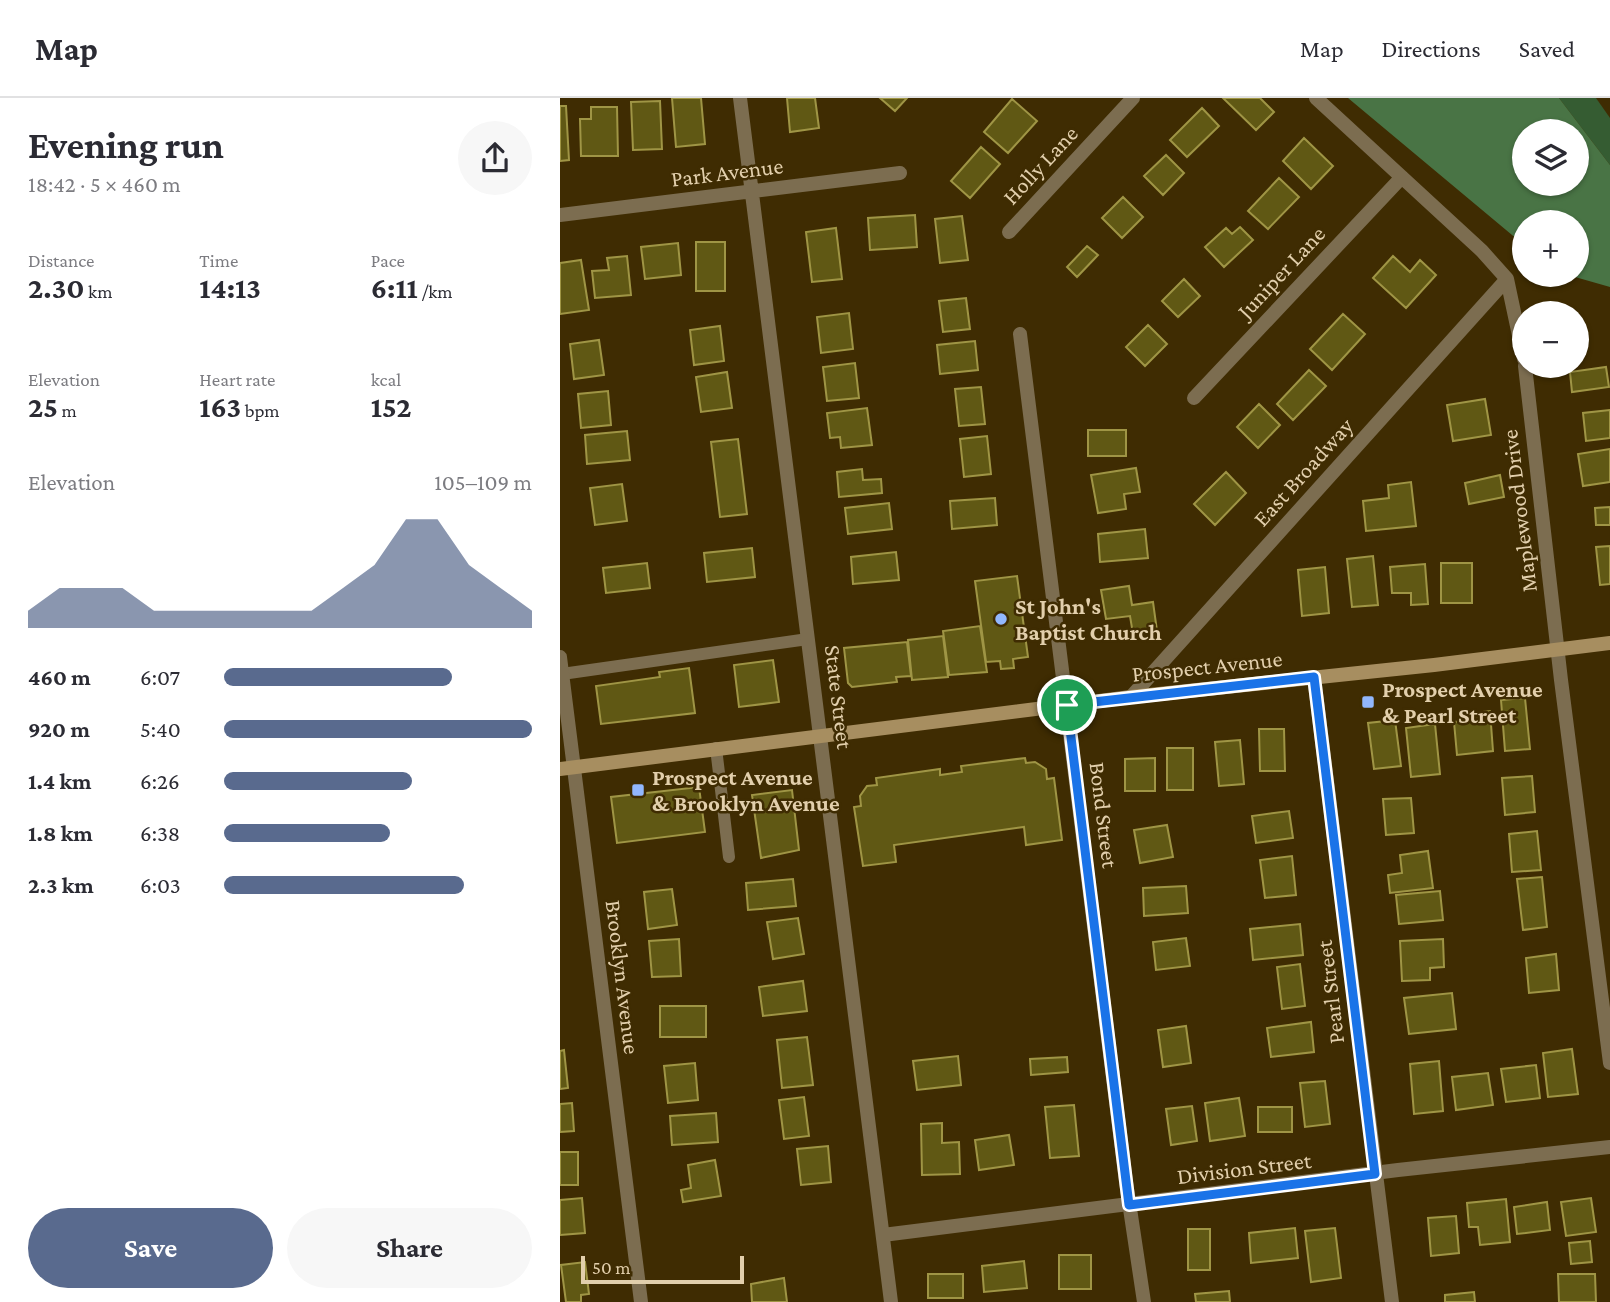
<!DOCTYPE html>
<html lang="en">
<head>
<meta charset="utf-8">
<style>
	:root { --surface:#fff; --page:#f7f7f7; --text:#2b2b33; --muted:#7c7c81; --line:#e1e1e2; --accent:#596a8e }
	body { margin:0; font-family:"Crimson Pro",serif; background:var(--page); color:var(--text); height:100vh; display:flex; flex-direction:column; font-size:26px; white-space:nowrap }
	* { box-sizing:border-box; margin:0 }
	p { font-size:23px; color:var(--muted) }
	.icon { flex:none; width:38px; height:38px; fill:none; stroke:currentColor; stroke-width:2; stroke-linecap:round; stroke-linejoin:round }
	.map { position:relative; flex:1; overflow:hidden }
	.sheet { display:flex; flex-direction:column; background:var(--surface); width:560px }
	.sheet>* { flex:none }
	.tools { position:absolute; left:952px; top:21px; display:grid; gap:14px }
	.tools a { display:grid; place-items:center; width:77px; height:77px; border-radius:50%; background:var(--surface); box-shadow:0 2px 5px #0004; font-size:35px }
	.scale { position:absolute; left:21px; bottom:18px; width:163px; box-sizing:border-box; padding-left:7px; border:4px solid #e2cfac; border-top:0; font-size:19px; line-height:24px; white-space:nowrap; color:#e2cfac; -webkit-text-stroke:5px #3f2c02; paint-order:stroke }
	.pin { position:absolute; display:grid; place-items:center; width:60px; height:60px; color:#fff; margin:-30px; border:4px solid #fff; border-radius:50%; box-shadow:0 2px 7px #0007 }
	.round { display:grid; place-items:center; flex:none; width:74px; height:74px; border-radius:37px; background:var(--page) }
	.summary { display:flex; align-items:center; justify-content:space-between; height:119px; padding:0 28px }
	h1 { font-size:38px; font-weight:700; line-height:52px }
	.metrics { display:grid; grid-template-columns:repeat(3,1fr); gap:10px; height:119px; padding:7px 28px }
	.metrics div { display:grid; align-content:center }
	.metrics b { font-size:30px; font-weight:700 }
	.metrics small { font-size:19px; font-weight:400 }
	.metrics p { font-size:19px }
	.chart { height:196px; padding:14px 28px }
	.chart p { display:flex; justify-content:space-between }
	.chart svg { width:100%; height:126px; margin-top:7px; fill:var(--accent); opacity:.7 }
	.cta { display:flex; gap:14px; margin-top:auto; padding:14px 28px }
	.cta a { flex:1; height:80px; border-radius:42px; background:var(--accent); color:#fff; font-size:28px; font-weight:700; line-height:80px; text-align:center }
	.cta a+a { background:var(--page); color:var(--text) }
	ul { padding:0 28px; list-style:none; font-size:23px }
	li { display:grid; grid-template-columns:112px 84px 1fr; align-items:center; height:52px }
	li i { height:18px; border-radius:9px; background:var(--accent) }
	header { display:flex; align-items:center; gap:42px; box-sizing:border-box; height:98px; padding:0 35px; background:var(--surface); border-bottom:2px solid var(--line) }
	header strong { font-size:33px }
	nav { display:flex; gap:38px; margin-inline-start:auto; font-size:24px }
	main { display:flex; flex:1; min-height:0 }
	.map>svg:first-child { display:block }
	.green { fill:#355c32 }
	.forest { fill:#497445; fill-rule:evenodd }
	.building { fill:#605814; stroke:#9f9545; stroke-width:2 }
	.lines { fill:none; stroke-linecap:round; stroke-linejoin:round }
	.service { stroke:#7c6d50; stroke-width:12 }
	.minor { stroke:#7c6d50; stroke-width:14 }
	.secondary { stroke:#a78e60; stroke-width:14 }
	.route-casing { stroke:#fff; stroke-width:14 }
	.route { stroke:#1a73e8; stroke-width:9 }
	.poi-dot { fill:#92b7fd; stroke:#3f2c02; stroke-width:2.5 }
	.labels { text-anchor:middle; stroke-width:5; stroke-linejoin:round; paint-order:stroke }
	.street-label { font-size:23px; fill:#e2cfac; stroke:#3f2c02 }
	.poi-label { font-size:23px; font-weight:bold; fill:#e2cfac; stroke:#3f2c02; text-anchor:start }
</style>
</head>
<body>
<header>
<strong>Map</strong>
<nav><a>Map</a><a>Directions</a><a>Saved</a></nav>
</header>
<main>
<section class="sheet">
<div class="summary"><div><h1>Evening run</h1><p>18:42 · 5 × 460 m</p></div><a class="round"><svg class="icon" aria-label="share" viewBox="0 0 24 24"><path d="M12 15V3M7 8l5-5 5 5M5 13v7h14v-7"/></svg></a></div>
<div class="metrics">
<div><p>Distance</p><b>2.30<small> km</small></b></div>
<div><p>Time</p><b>14:13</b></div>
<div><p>Pace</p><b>6:11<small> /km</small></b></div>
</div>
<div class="metrics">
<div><p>Elevation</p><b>25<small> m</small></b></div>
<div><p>Heart rate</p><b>163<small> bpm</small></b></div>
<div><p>kcal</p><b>152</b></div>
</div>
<div class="chart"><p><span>Elevation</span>105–109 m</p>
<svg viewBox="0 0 160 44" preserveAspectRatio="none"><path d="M0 44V38L10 30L20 30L30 30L40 38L50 38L60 38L70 38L80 38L90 38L100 30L110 22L120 6L130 6L140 22L150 30L160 38V44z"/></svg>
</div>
<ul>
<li><b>460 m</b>6:07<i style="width:74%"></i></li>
<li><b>920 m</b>5:40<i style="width:100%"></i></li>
<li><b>1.4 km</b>6:26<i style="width:61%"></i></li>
<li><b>1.8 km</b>6:38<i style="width:54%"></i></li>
<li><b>2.3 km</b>6:03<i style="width:78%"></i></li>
</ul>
<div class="cta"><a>Save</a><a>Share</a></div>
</section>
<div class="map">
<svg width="1050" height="1204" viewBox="0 0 1050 1204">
	<rect width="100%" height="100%" fill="#3f2c02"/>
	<path class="green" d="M999,0H1036L1050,20V67Z"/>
	<path class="forest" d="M788,0H999L1050,67V189L1008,177H1017V124H964V147ZM964,33H1017V86H964Z"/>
	<path class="building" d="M112,0H141L145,46L116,49Z
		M227,0H255L259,30L230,34Z
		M320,0H347L335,13Z
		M663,0H700L714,14L696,32Z
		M452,1L477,23L448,55L424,34Z
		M100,3L102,51L73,52L71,4Z
		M0,8H6L9,62L0,63Z
		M31,9H57L58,58H21L20,21H31Z
		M642,10L659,28L627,59L610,42Z
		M744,40L773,68L751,91L723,63Z
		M421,49L440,66L410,100L391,83Z
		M606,57L624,75L603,97L584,78Z
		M719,80L739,99L708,131L688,113Z
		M563,99L583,119L562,140L542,120Z
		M355,117L357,149L310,152L308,120Z
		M402,118L408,162L380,165L375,121Z
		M680,129L693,142L664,169L645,149L666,130L672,136Z
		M276,130L282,181L252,184L246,134Z
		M136,144H165V193H136Z
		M118,145L121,177L85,181L81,149Z
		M527,148L538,157L517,179L507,169Z
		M67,158L71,197L35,200L32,173L49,172L47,160Z
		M833,158L850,174L860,162L876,177L846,210L813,180Z
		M21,162L29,212L0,216V165Z
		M624,181L640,198L618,219L602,203Z
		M406,200L410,231L383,234L379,203Z
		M289,215L293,251L261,255L257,219Z
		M783,216L805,236L772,272L750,251Z
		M588,227L607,246L585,268L566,249Z
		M160,228L164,263L134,267L130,232Z
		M39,242L44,277L14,281L10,246Z
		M415,243L418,272L380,276L377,247Z
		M295,265L299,300L267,303L263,269Z
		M1046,269L1049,289L1012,294L1010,274Z
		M749,272L766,288L733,322L717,306Z
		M167,274L172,310L141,314L136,279Z
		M421,289L425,326L399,328L395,291Z
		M48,293L51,327L21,330L18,296Z
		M925,301L931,337L893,343L887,307Z
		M699,306L720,327L698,350L677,329Z
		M307,310L312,347L281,350L280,339L270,340L267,315Z
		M1050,312V340L1026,343L1023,315Z
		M528,332H566V358H528Z
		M67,333L70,362L27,366L25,337Z
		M427,338L431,376L404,379L400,341Z
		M178,341L187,416L160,419L151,344Z
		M1050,351V384L1023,388L1018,356Z
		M576,370L580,394L564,396L566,411L538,415L531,377Z
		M302,371L303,382L321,381L322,395L279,399L277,374Z
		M666,374L686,395L655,427L634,406Z
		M940,377L944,399L909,406L905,385Z
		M851,384L856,428L806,433L803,403L829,400L828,387Z
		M62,386L67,423L35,427L30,390Z
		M435,400L437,427L392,431L390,403Z
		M329,405L332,431L288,436L285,410Z
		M1050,409V427H1036L1035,410Z
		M585,431L588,460L540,464L538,436Z
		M1050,448V486L1040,487L1036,449Z
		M192,450L195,479L147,484L144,455Z
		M336,454L339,482L293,486L291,459Z
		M813,458L818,507L792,509L787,461Z
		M87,465L90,490L46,495L43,470Z
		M881,465H912V505H881Z
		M865,466L868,506L851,507V495H832L830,469Z
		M765,469L769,515L742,518L738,472Z
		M457,478L468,559L453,561L454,570L441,571L440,563L426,564L415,483Z
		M569,488L572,507L593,504L597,533L573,536L570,518L546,521L541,492Z
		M420,528L427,574L389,577L383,533Z
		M383,538L388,579L352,582L348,542Z
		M347,544L351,578L336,579L337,584L292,589L288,585L284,550Z
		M213,562L219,604L179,609L174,567Z
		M129,570L135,615L41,626L36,588L100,579L99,574Z
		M965,600L970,651L945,653L941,602Z
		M930,613L933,653L897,657L894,624L906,623L905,616Z
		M835,622L841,668L814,671L808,625Z
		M875,626L880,676L851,679L846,630Z
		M699,631H724L725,673H700Z
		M680,642L684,686L659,688L655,644Z
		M607,650H633V692H607Z
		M465,660L466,665L475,664L486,671L487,681L494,680L502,742L466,747L464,729L334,747L336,764L303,768L294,709L301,708L300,698L307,688L317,687L316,680L380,671V677L402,674L401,668Z
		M595,660V693H565V661Z
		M972,678L975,714L945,717L942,680Z
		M139,689L145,734L57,745L51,699Z
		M232,692L239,752L201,760L192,697Z
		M851,700L854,735L826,737L823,701Z
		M729,713L733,740L696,745L692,718Z
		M607,727L613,759L580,765L574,732Z
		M977,733L981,772L952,774L949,736Z
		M868,753L873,790L830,795L828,777L842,775L840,757Z
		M732,758L736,797L705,800L700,762Z
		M982,779L987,829L963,832L957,781Z
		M233,781L236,808L188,812L186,785Z
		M626,788L628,815L584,818L583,790Z
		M112,791L117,827L88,831L84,794Z
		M880,793L883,822L839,826L836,797Z
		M238,820L244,856L213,861L207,824Z
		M740,826L743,857L693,862L690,831Z
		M626,840L630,868L596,872L593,844Z
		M119,841L121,878L92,879L89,843Z
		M883,841L884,869L870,870V882L842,883L840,843Z
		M996,856L999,892L969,895L966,860Z
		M740,866L745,908L722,911L717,869Z
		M243,883L247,913L203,918L199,889Z
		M892,895L896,931L849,936L844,900Z
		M100,908H146V939H100Z
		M751,924L754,954L711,959L707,930Z
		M626,928L631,965L603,969L598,932Z
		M247,939L253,987L222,990L217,942Z
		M1012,951L1018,996L988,999L983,955Z
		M4,952L8,990L0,991V953Z
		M398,958L401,987L357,992L353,963Z
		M507,959L508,974L471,977L470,961Z
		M879,963L883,1013L854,1016L850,966Z
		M135,965L138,1002L108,1005L104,968Z
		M976,967L980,1000L946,1004L941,971Z
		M928,975L933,1007L896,1012L892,979Z
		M765,983L770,1026L745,1029L740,985Z
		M244,999L249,1038L224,1041L219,1002Z
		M679,1000L685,1038L650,1043L645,1005Z
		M12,1005L14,1033L0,1034V1006Z
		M514,1007L519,1058L490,1060L485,1009Z
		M632,1008L637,1043L611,1047L606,1011Z
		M698,1009H732V1034H698Z
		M156,1015L158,1044L112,1047L110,1018Z
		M382,1025V1045L399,1044L400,1076L362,1077L361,1026Z
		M449,1037L454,1067L419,1072L415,1042Z
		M268,1048L271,1084L241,1087L237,1051Z
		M0,1054H18V1087H0Z
		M155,1062L161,1098L123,1104L121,1092L131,1090L128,1067Z
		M22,1100L25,1135L0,1137V1102Z
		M1031,1100L1036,1134L1006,1138L1001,1104Z
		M946,1101L950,1144L920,1147L918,1129H909L907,1105Z
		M987,1104L990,1132L957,1136L954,1109Z
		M896,1118L899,1155L871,1158L868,1120Z
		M735,1130L738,1160L691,1165L689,1135Z
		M775,1130L781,1180L751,1184L745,1133Z
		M628,1131H650V1172H628Z
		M1030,1143L1032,1164L1011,1166L1009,1145Z
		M499,1157H531V1191H499Z
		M464,1163L467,1190L424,1194L422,1168Z
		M25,1164L29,1196L21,1197V1204H6L1,1167Z
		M368,1176H403V1200H368Z
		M998,1176H1035L1036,1204H999Z
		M224,1180L227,1204H192L191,1186Z
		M669,1193L670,1204H636L635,1196Z
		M914,1194L915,1204H885V1197Z"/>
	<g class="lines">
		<path class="service" d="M2,576L248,541
			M156,650L169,759"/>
		<path class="minor" d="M180,0L331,1204
			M756,0L922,153L947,181L964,261
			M0,117L340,75
			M449,134L573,0
			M460,236L566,1084L584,1204
			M965,268L1001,582L1050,965
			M634,300L842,79
			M0,559L81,1204
			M754,579L832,1204
			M571,599L947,181
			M323,1137L838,1072L1050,1049"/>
		<path class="secondary" d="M0,671L571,599L874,567L1050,545"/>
	</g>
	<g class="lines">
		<g class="route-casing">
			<path id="route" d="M754,579L815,1076L569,1107L507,607Z"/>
		</g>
		<use href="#route" class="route"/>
	</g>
	<g class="poi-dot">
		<circle cx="441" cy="521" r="7"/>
		<rect x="801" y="597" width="14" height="14" rx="3.5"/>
		<rect x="71" y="685" width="14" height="14" rx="3.5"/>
	</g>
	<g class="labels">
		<g class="street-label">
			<text transform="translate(480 67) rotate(-47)" y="8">Holly Lane</text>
			<text transform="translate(167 74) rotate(-7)" y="8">Park Avenue</text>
			<text transform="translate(721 174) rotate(-47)" y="8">Juniper Lane</text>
			<text transform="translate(743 374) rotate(-48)" y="8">East Broadway</text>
			<text transform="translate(959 413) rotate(-97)" y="8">Maplewood Drive</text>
			<text transform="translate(647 568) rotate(-6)" y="8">Prospect Avenue</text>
			<text transform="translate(279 599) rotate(83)" y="8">State Street</text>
			<text transform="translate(544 717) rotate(83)" y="8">Bond Street</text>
			<text transform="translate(63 879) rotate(83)" y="8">Brooklyn Avenue</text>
			<text transform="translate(770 894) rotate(-97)" y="8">Pearl Street</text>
			<text transform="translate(684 1070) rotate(-7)" y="8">Division Street</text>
		</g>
		<g class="poi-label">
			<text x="455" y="516">St John's<tspan x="455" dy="26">Baptist Church</tspan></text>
			<text x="822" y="599">Prospect Avenue<tspan x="822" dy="26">&amp; Pearl Street</tspan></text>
			<text x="92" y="687">Prospect Avenue<tspan x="92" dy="26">&amp; Brooklyn Avenue</tspan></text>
		</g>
	</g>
</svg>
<div class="tools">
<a><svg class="icon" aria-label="layers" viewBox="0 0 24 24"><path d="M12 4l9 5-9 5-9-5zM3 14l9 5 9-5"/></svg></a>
<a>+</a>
<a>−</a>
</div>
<div class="scale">50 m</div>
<div class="pin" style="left:507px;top:607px;background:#1e9e55"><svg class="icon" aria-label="arrive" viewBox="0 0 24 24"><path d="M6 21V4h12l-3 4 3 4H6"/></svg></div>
</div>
</main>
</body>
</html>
